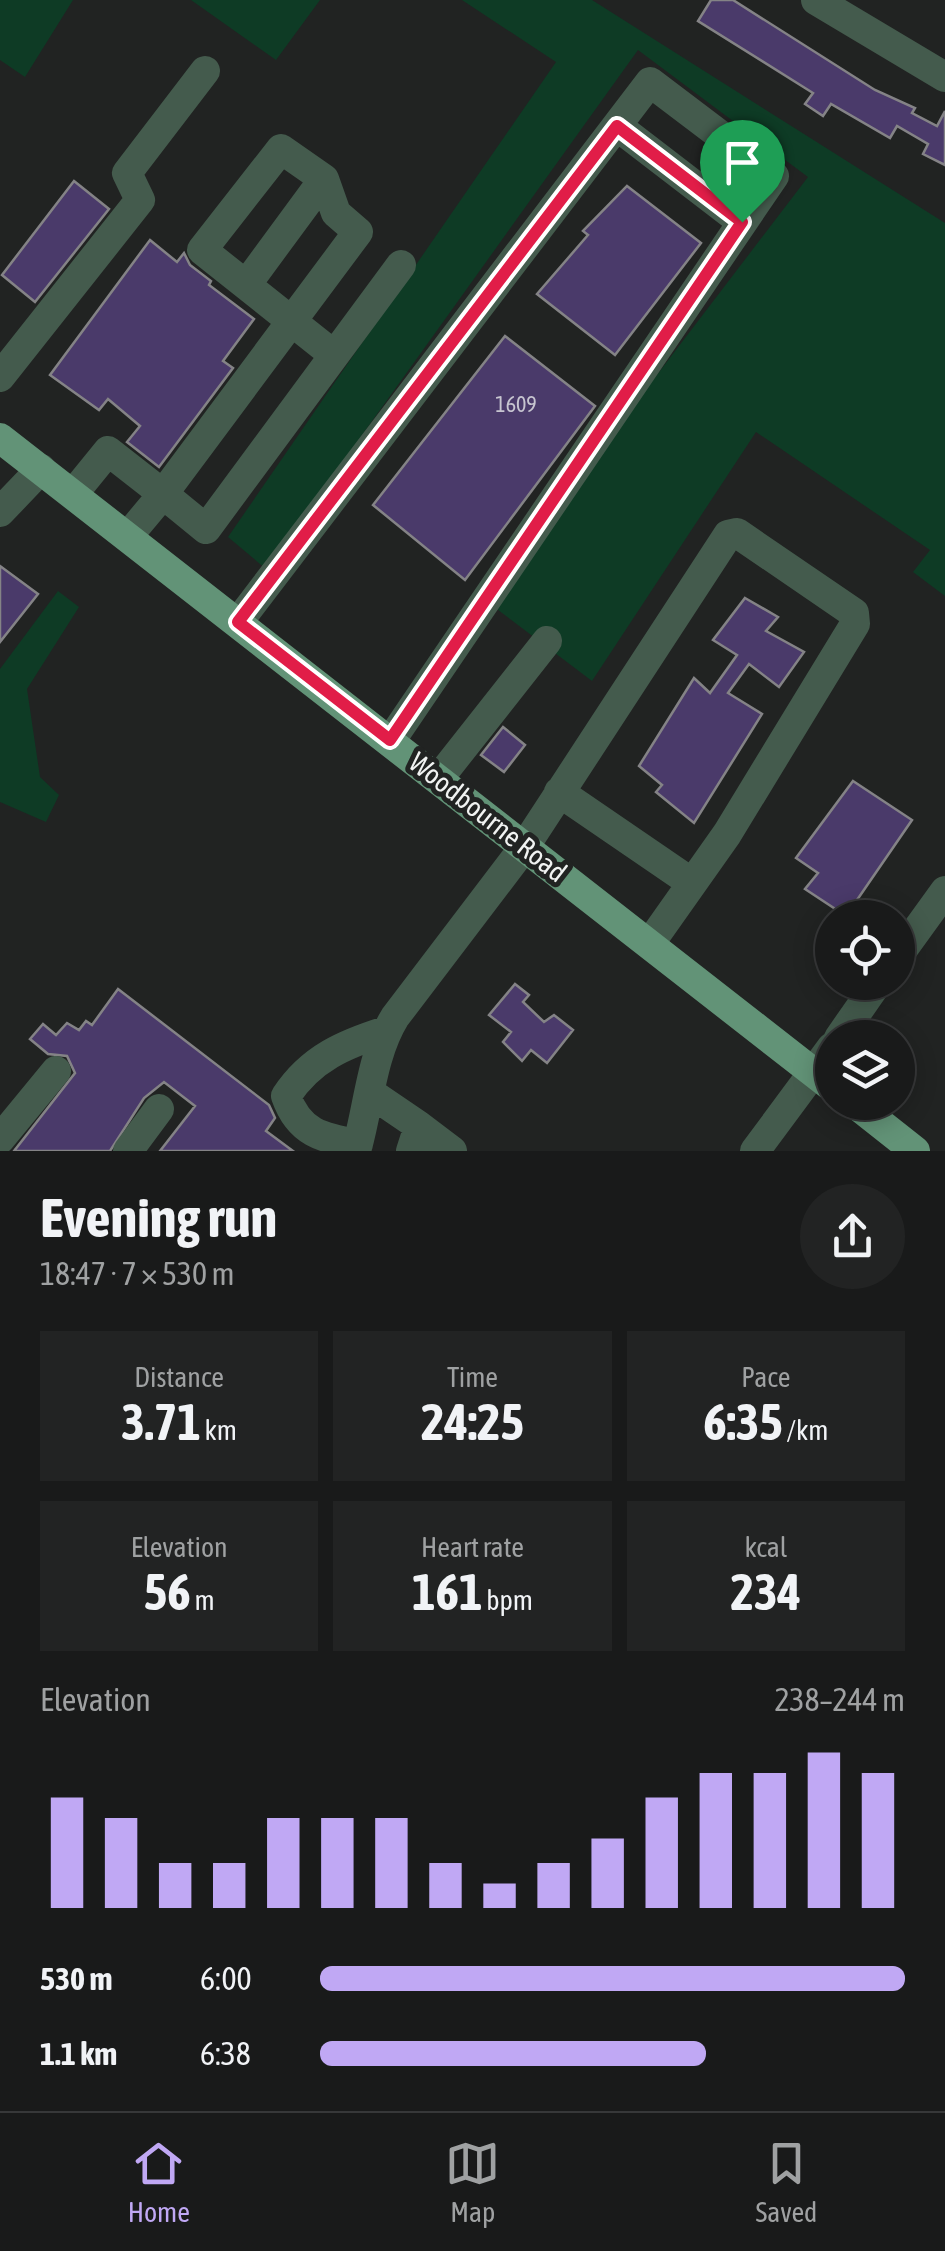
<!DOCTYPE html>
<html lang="en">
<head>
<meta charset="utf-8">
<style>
	:root { --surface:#191a1a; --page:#222323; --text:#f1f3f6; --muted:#9fa1a2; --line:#373839; --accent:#c0a8f4 }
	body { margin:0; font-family:"Asap Condensed",sans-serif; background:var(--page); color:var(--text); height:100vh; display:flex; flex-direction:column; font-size:38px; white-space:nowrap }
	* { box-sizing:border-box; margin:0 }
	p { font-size:32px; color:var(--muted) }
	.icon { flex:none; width:55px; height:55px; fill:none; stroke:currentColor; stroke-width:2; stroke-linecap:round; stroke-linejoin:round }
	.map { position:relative; height:1151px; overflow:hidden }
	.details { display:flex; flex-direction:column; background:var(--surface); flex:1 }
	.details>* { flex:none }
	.buttons { position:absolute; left:815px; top:900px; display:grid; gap:20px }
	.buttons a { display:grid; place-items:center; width:100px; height:100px; border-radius:50%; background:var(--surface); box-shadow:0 5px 25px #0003,0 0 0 2px var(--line); font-size:50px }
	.pin { position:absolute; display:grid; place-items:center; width:85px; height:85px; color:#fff; margin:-102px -42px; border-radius:50% 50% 50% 0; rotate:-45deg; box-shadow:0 0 10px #0007 }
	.pin .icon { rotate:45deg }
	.round { display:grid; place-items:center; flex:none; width:105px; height:105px; border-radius:52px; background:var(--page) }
	.overview { display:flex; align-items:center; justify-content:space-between; height:170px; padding:0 40px }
	h1 { font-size:55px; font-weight:700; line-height:75px }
	.stats { display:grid; grid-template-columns:repeat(3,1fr); gap:15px; height:170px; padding:10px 40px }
	.stats div { display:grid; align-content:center; border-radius:0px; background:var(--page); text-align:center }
	.stats b { font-size:50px; font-weight:700 }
	.stats small { font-size:28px; font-weight:400 }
	.stats p { font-size:28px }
	.chart { height:280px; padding:20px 40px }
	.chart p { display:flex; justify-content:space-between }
	.chart svg { width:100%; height:180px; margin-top:10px; stroke:var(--accent); stroke-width:6 }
	ul { padding:0 40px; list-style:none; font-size:32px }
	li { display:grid; grid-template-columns:160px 120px 1fr; align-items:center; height:75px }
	li i { height:25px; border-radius:12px; background:var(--accent) }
	.tab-bar { display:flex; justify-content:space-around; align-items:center; height:140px; border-top:2px solid var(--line); background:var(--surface); font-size:28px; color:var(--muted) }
	.tab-bar a { display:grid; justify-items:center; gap:5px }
	.tab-bar .selected { color:var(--accent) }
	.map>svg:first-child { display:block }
	.green { fill:#0e3b25 }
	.building { fill:#4a3a6a; stroke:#848386; stroke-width:2.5 }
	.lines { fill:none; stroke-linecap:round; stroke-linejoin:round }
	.minor { stroke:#445b4d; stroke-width:30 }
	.major { stroke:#629377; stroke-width:30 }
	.route-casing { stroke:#fff; stroke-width:20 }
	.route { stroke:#e11d48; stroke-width:12 }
	.labels { text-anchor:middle; stroke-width:10; stroke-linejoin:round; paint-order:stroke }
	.number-label { font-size:22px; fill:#c7c5d0 }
	.street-label { font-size:28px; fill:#f1f3f2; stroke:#212322 }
</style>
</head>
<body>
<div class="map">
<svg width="945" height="1151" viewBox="0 0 945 1151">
	<rect width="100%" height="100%" fill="#212322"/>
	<path class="green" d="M0,0H73L25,77L0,60Z
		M191,0H320L276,60Z
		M462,0H592L945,223V596L913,572L930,550L756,432L592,681L485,600L808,177L638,50L266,569L228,537L556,62Z
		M58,591L79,607L27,689L40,777L59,795L46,822L0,802V669Z"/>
	<path class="building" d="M711,0H733L875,90L915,108L912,113L937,126L945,111V165L923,154L928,144L897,126L890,138L831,104L823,116L805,104L813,93L698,21Z
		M74,181L109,209L35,302L2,275Z
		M627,186L701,243L615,355L537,294L588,235L583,231Z
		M150,240L177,262L184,253L190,265L211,281L209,285L254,319L223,361L233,368L159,467L127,442L140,426L108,399L99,410L50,375Z
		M505,336L595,406L465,580L373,505Z
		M0,566L38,594L0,642Z
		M745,598L778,617L766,631L804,652L779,687L749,664L728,693L762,714L694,823L656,792L662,785L639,766L694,678L710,693L737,655L713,640Z
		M503,727L525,745L504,772L481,755Z
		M853,781L912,820L846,916L805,889L818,873L796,858Z
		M515,984L529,995L523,1002L544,1022L554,1015L573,1030L547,1063L531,1050L522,1061L503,1042L511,1032L489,1015Z
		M118,989L269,1105L275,1118L266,1131L293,1151H160L195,1106L164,1082L144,1098L110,1151H14L75,1073L67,1056L48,1054L30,1039L43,1024L56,1035L67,1023L79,1030L86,1021L92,1025Z"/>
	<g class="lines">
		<path class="minor" d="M816,0L945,77
			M617,126L742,222
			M246,285L324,179
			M0,377L140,200L127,173L205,71
			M73,494L108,451L163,494L358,232L336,213L324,179L281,149L202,250L334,355
			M0,512L41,469
			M128,536L163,494L206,529L401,265
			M238,622L650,82L774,176L391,740
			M439,778L547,641
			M559,792L692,883
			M898,956L945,891
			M839,1038L878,982
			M372,1094L419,1126L411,1151
			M419,1126L452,1151
			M0,1139L56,1071
			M358,1144C322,1138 299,1133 286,1096C311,1058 345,1044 386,1031
			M128,1151L159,1109
			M356,1151C369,1106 371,1056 395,1017L525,846L728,535L737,533L854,613L855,624L727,834L650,943
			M755,1151L832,1047"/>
		<path class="major" d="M0,438L832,1087
			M853,1102L915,1151"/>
	</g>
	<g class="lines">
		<g class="route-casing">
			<path id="route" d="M617,126L742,222L390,740L238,622Z"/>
		</g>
		<use href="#route" class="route"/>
	</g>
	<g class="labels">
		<g class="number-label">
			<text x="516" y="412">1609</text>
		</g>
		<g class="street-label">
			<text transform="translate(488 817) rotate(38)" y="10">Woodbourne Road</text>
		</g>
	</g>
</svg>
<div class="buttons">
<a><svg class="icon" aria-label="locate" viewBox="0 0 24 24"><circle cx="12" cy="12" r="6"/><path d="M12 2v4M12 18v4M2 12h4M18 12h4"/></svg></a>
<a><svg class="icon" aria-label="layers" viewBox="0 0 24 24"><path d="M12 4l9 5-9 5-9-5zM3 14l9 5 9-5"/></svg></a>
</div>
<div class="pin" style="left:742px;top:222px;background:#1e9e55"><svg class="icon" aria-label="arrive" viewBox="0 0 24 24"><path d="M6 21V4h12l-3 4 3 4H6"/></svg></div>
</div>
<section class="details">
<div class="overview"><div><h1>Evening run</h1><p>18:47 · 7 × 530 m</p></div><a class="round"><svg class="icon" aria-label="share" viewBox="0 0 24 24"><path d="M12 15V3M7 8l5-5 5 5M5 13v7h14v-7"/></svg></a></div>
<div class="stats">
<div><p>Distance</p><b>3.71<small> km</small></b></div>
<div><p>Time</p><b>24:25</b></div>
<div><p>Pace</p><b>6:35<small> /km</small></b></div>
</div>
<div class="stats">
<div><p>Elevation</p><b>56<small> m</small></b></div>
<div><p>Heart rate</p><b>161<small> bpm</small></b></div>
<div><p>kcal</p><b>234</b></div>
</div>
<div class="chart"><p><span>Elevation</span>238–244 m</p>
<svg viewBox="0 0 160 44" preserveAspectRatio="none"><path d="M5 44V17M15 44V22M25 44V33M35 44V33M45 44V22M55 44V22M65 44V22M75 44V33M85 44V38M95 44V33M105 44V27M115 44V17M125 44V11M135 44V11M145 44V6M155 44V11"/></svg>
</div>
<ul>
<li><b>530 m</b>6:00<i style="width:100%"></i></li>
<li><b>1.1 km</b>6:38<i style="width:66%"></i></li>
</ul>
</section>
<nav class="tab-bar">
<a class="selected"><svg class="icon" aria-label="home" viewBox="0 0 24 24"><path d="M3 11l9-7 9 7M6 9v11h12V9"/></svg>Home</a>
<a><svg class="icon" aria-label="map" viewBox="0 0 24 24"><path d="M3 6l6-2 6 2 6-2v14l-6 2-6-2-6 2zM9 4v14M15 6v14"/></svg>Map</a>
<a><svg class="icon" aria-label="saved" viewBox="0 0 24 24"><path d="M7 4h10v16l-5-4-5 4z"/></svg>Saved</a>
</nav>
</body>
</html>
